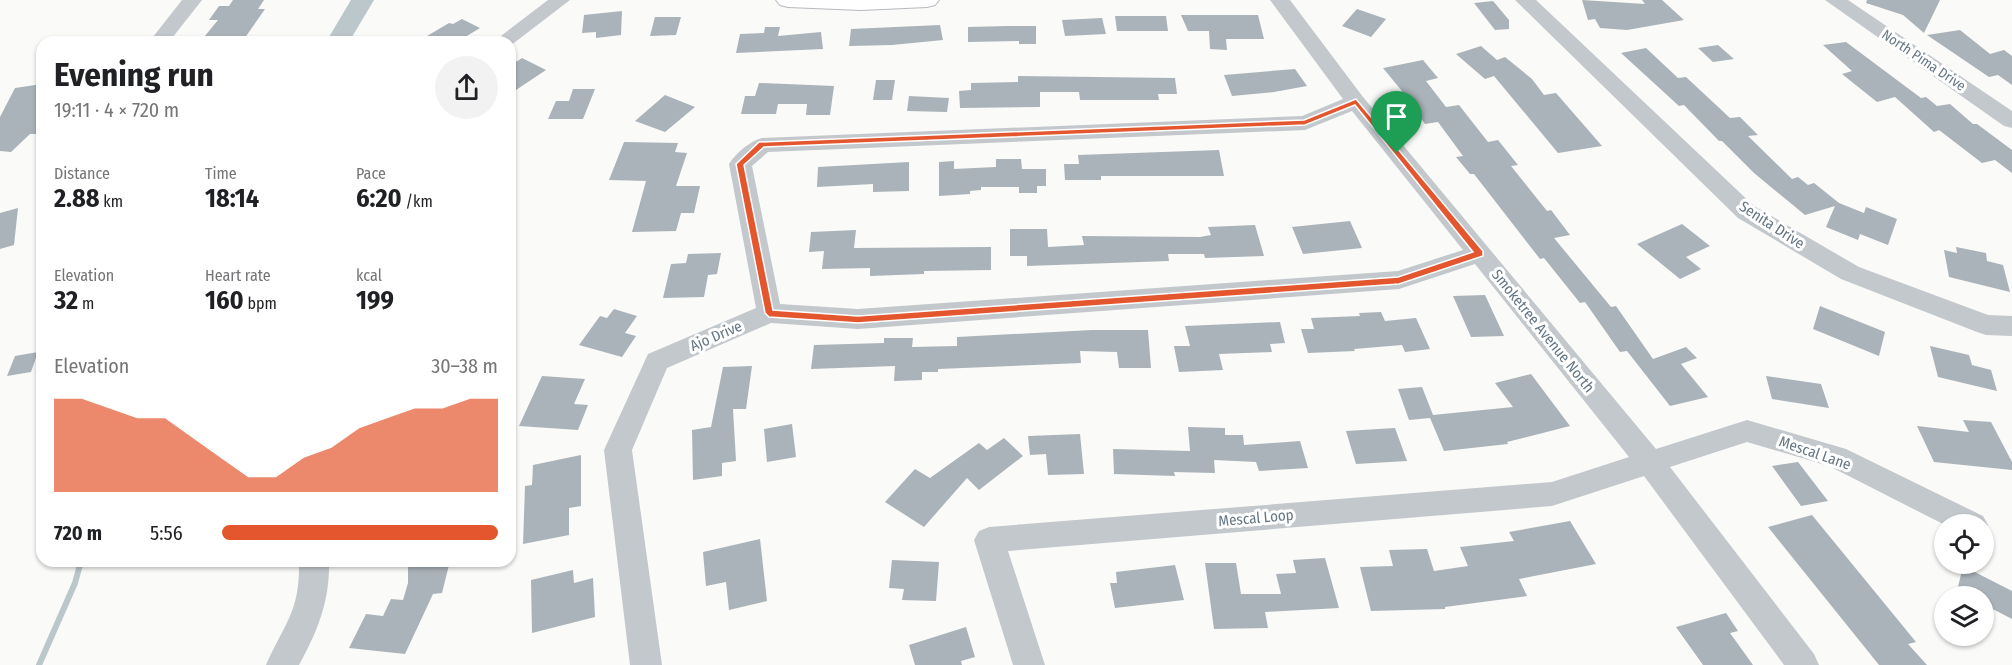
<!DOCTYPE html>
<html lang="en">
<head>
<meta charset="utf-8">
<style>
	:root { --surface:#fff; --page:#f2f2f2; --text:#202124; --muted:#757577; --accent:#e4572e }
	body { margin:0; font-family:"Fira Sans Condensed",sans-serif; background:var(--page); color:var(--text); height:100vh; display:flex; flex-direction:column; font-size:22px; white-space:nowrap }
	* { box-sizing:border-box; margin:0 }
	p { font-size:20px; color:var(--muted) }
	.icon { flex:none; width:33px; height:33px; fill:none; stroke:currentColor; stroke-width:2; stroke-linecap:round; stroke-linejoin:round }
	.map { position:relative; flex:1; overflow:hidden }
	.side { position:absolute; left:36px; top:36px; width:480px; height:531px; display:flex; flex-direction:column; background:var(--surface); border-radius:18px; box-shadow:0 2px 4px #0004 }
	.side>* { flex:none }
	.fabs { position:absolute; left:1934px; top:514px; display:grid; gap:12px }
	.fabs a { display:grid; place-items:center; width:60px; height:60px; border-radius:50%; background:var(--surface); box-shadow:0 2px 4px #0004; font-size:30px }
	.pin { position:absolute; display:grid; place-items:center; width:51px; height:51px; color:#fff; margin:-62px -26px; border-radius:50% 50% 50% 0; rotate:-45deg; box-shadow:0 0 6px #0007 }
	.pin .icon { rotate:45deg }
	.round { display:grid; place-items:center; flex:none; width:63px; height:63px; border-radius:32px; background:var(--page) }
	.headline { display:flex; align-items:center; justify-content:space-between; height:102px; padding:0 18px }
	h1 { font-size:33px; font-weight:700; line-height:45px }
	.figures { display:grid; grid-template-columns:repeat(3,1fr); gap:9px; height:102px; padding:6px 18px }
	.figures div { display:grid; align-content:center }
	.figures b { font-size:26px; font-weight:700 }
	.figures small { font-size:16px; font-weight:400 }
	.figures p { font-size:16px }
	.chart { height:168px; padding:12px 18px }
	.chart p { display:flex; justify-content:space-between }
	.chart svg { width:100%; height:108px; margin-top:6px; fill:var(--accent); opacity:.7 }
	ul { padding:0 18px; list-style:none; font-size:20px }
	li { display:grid; grid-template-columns:96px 72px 1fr; align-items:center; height:45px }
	li i { height:15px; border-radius:8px; background:var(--accent) }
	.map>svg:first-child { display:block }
	.water { fill:#bbc7cb }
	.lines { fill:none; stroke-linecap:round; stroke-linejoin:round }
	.stream { stroke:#bbc7cb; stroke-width:6 }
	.building { fill:#aab3b9 }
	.major-casing { stroke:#b5babe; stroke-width:2 }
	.minor { fill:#c3c8cc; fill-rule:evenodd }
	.major { fill:#fff; fill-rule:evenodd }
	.route { fill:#e4572e; stroke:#fff; stroke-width:1.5; fill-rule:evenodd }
	.labels { text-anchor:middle; stroke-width:6; stroke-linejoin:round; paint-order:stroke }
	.far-street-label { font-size:14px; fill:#657683; stroke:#fff }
	.street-label { font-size:15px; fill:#657683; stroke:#fff }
</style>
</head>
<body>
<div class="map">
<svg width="2012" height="665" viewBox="0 0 2012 665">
	<rect width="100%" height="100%" fill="#fafaf8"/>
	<path class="water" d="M351,0H374L349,42H326Z"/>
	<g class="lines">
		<path class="stream" d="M39,665L75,583L81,561"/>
	</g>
	<path class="building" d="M233,0H264L258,9H265L242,42H200L218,20H209L219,6H229Z
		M1582,0L1645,4L1642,0H1662L1684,20L1627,30L1600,28L1595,19L1588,20Z
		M1867,0H1940L1924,33L1903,15L1866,3Z
		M1493,1L1509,20V29L1495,30L1474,3Z
		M1357,9L1386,19L1371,37L1342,26Z
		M622,11L621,35L596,38V32L582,33L584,15Z
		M1181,15H1258L1264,39H1226L1227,50L1210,49L1209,31H1188Z
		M1115,16H1166L1168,31H1117Z
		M655,17H681L676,35L650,36Z
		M1102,18L1106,34L1065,36L1062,20Z
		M462,19L480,28L457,42H417L449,23L453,24Z
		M940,25L943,40L892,45L849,46L851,29Z
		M1007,26H1036V44H1019V41L968,42V27Z
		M765,27H780L778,36L821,32L823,49L736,53L740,34L764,33Z
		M1960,30L1990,54L2004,50L2012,56V85L1998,75L1989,77L1927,35Z
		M1846,42L1921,98L1926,97L1937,106L1950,104L1973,124H1977L2012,150V173L1995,160L1982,163L1939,130L1934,132L1895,97L1877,102L1842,74L1852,71L1823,45Z
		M1718,45L1734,59L1713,62L1698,48Z
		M1481,46L1497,60L1505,57L1532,79L1544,95L1556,93L1602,146L1558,153L1494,76L1485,79L1456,54Z
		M1646,48L1678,78L1686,77L1730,118L1740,117L1758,135L1748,136L1792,179L1798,177L1808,185L1814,183L1839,203L1864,213L1866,207L1897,219L1888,245L1860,234L1858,240L1826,227L1835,206L1805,215L1754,173L1722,141H1719L1684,105L1679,106L1621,53Z
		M522,58L546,70L510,94V66Z
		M1423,60L1438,78L1426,81L1446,107L1459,105L1488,142L1498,140L1518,165L1511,166L1547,211L1551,210L1570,235L1554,238L1611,307L1616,306L1653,359L1686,347L1697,358L1681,364L1708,397L1670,406L1627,351L1620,352L1585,302L1580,303L1544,258L1540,259L1474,174H1470L1456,157L1463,156L1438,122L1425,124L1413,107H1415L1383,68Z
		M1295,69L1307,86L1274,92L1232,96L1224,75Z
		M1018,76L1175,78L1177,94H1158L1159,100H1080L1079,92H1040V107L960,108L959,91L971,90V83L1018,82Z
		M876,80H895L892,100H873Z
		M759,83L834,86L830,115H806L807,104H778L776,114H741L745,96H755Z
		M42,84V134H30L11,152L0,151V117L15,88Z
		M573,89H595L583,119H548L556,101H569Z
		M665,95L695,107L665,132L635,121Z
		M909,96L949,98L947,112L907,111Z
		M624,142L678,143L675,152L687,153L676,186H700L694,213H681L676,231L632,232L646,181L609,180Z
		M1219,150L1224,176H1101V180H1065L1064,164H1079L1078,155Z
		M996,159H1021L1022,169H1046V186H1037V193H1019V187H981V190L970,191V194L939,196V162L954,161V169L996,167Z
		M909,162V191L873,192V184L817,187L818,167Z
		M18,208L14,245L0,249V213Z
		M1350,221L1362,248L1303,254L1292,227Z
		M1682,224L1710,246L1686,257L1701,269L1680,279L1637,244Z
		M1255,225L1264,256L1205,258L1204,254H1168L1169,261L1027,266V256H1010V229H1047L1048,247L1084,245L1082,236L1200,237L1211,235L1208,227Z
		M856,230L854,248L991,247V270L924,271V274L870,276V268L822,269L824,251L809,252L811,232Z
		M1956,247L1986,253L1987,261L2003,265L2010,292L1949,277L1944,250L1957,253Z
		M721,253L717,274L708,275L704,297L663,298L671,264L686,263L688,254Z
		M1485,295L1504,336L1471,337L1453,296Z
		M1820,306L1885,332L1879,356L1813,329Z
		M614,309L637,316L625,333L636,336L622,357L579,345L600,316L607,318Z
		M1381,312L1385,321L1416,318L1430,349L1405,352L1402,345L1354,349L1355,351L1308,353L1301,329H1314L1311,318L1360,316L1359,313Z
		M1280,322L1285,343L1270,344L1272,352L1219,354L1223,370L1179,372L1174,346H1190L1185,326Z
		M1092,330H1148L1151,368H1119L1117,352L1080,351L1081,363L938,369V372H922V380L894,381L895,366L811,369L814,345L884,343V338H913L912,347L957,346V337Z
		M1930,346L1969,355L1972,365L1991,370L1997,391L1938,377Z
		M38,352L31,372L7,376L15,356Z
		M752,366L746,409H733L736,461L722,463V476L693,480L692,430L711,427L723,367Z
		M1531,374L1570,426L1507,442L1508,444L1444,451L1430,418L1409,420L1398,389L1422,387L1433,415L1513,407L1495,383Z
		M542,376L585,379L574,404L588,405L578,430L519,426Z
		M1766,376L1821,384L1829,408L1772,399Z
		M1963,420L1991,422L2012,462V470L1934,462L1917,426L1969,432Z
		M792,424L796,457L767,462L764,429Z
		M1188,427L1225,428V435H1243L1244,445L1300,441L1308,468L1259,471L1256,462L1214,460L1215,473L1174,472L1175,476L1114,474L1113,449L1190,451Z
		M1395,428L1407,461L1356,464L1346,431Z
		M1080,434L1084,474L1048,475L1046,454L1030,455L1028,436Z
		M1004,438L1023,456L979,490L967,478L924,527L885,502L915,469L930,478L979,443L987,450Z
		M581,455V506L569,508V535L523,544L525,486L532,485L533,465Z
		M1798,462L1828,501L1801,506L1772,466Z
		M1812,515L1916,642L1908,644L1927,665H1879L1768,527Z
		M1570,521L1596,564L1519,579L1527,596L1445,607V609L1371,611L1360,567L1393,566L1389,550L1427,549L1434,571L1468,566L1460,547L1514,541L1509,532Z
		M760,539L767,601L729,610L726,582L706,586L703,552Z
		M1325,558L1339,608L1265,612L1268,628L1214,629L1205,563H1236L1241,594H1281L1276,574L1296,573L1293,560Z
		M892,560L939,562L936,601L902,600L904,589L889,588Z
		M408,561H450L442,593L433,594L405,654L349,648L366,614L383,616L391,599L403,600L408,583Z
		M1175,565L1184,600L1115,608L1110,583H1117L1116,572Z
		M1963,566L2012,591V619L1983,604V597H1968L1957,591Z
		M573,570L574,583L593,578L595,617L532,633L531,580Z
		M1726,613L1738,631L1730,633L1753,665H1703L1676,627Z
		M966,627L975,657L961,661L962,665H915L909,645Z"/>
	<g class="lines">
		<g class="major-casing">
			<path id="major" d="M776,0H939L935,5L927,7L861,10L788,7L780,5Z"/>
		</g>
		<path class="minor" d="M182,0H202L169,42H149Z
			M548,0H570L510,46V42H493Z
			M1270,0H1290L1363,97L1656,449L1747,420L1846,449L1983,516L1988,525L1983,534V525H1945L1829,466L1747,442L1670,467L1814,654L1819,665H1784L1644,476L1552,506L1008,551L1045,665H1013L974,540L979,531L989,527L1552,482L1629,457L1475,264L1399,289L858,329L771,323L667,368L632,450L662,665H630L604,450L648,354L756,308L729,164C736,153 750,141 762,138L1302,116L1343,99ZM1352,111L1463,250L1398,271L858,309L780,304L752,166L768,152L1305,130Z
			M1515,0H1536L1754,206L1859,267L1988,315L2012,316V336L1986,335L1977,332L1841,279L1738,218Z
			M1825,0H1848L2012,111V128L2004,126Z
			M299,561H329C330,600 318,631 299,665H266C285,622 300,612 299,561Z"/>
		<use href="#major" class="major"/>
	</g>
	<path class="route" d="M1356,99L1483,251V256L1399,284L858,323L769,317L765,313L736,164L759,142L1304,120ZM1355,105L1473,252L1398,277L858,316L773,310L744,165L764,147L1305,125Z"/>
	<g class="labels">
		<g class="far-street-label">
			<text transform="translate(1924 60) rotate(34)" y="5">North Pima Drive</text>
		</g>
		<g class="street-label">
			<text transform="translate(1772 225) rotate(33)" y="5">Senita Drive</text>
			<text transform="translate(1543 331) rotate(51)" y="5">Smoketree Avenue North</text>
			<text transform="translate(716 336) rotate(-23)" y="5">Ajo Drive</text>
			<text transform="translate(1815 453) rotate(19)" y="5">Mescal Lane</text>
			<text transform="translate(1256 518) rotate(-5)" y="5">Mescal Loop</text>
		</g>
	</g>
</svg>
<div class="fabs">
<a><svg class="icon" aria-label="locate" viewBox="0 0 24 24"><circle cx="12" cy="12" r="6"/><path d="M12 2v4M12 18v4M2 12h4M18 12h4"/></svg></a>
<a><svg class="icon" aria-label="layers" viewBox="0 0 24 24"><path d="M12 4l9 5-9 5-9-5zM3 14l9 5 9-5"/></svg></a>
</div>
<div class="pin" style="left:1397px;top:153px;background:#1e9e55"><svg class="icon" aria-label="arrive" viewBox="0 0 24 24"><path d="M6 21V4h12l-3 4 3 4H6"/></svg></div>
<section class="side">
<div class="headline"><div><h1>Evening run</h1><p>19:11 · 4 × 720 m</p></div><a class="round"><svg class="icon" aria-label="share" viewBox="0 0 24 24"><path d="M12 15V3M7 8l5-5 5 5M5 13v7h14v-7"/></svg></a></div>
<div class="figures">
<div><p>Distance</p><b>2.88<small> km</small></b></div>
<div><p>Time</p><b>18:14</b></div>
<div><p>Pace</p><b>6:20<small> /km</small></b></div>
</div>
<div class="figures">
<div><p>Elevation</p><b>32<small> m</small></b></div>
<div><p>Heart rate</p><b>160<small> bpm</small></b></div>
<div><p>kcal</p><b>199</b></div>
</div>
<div class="chart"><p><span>Elevation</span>30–38 m</p>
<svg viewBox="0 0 160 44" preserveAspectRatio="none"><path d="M0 44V6L10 6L20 10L30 14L40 14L50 22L60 30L70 38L80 38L90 30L100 26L110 18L120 14L130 10L140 10L150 6L160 6V44z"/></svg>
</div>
<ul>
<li><b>720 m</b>5:56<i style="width:100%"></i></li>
</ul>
</section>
</div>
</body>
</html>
